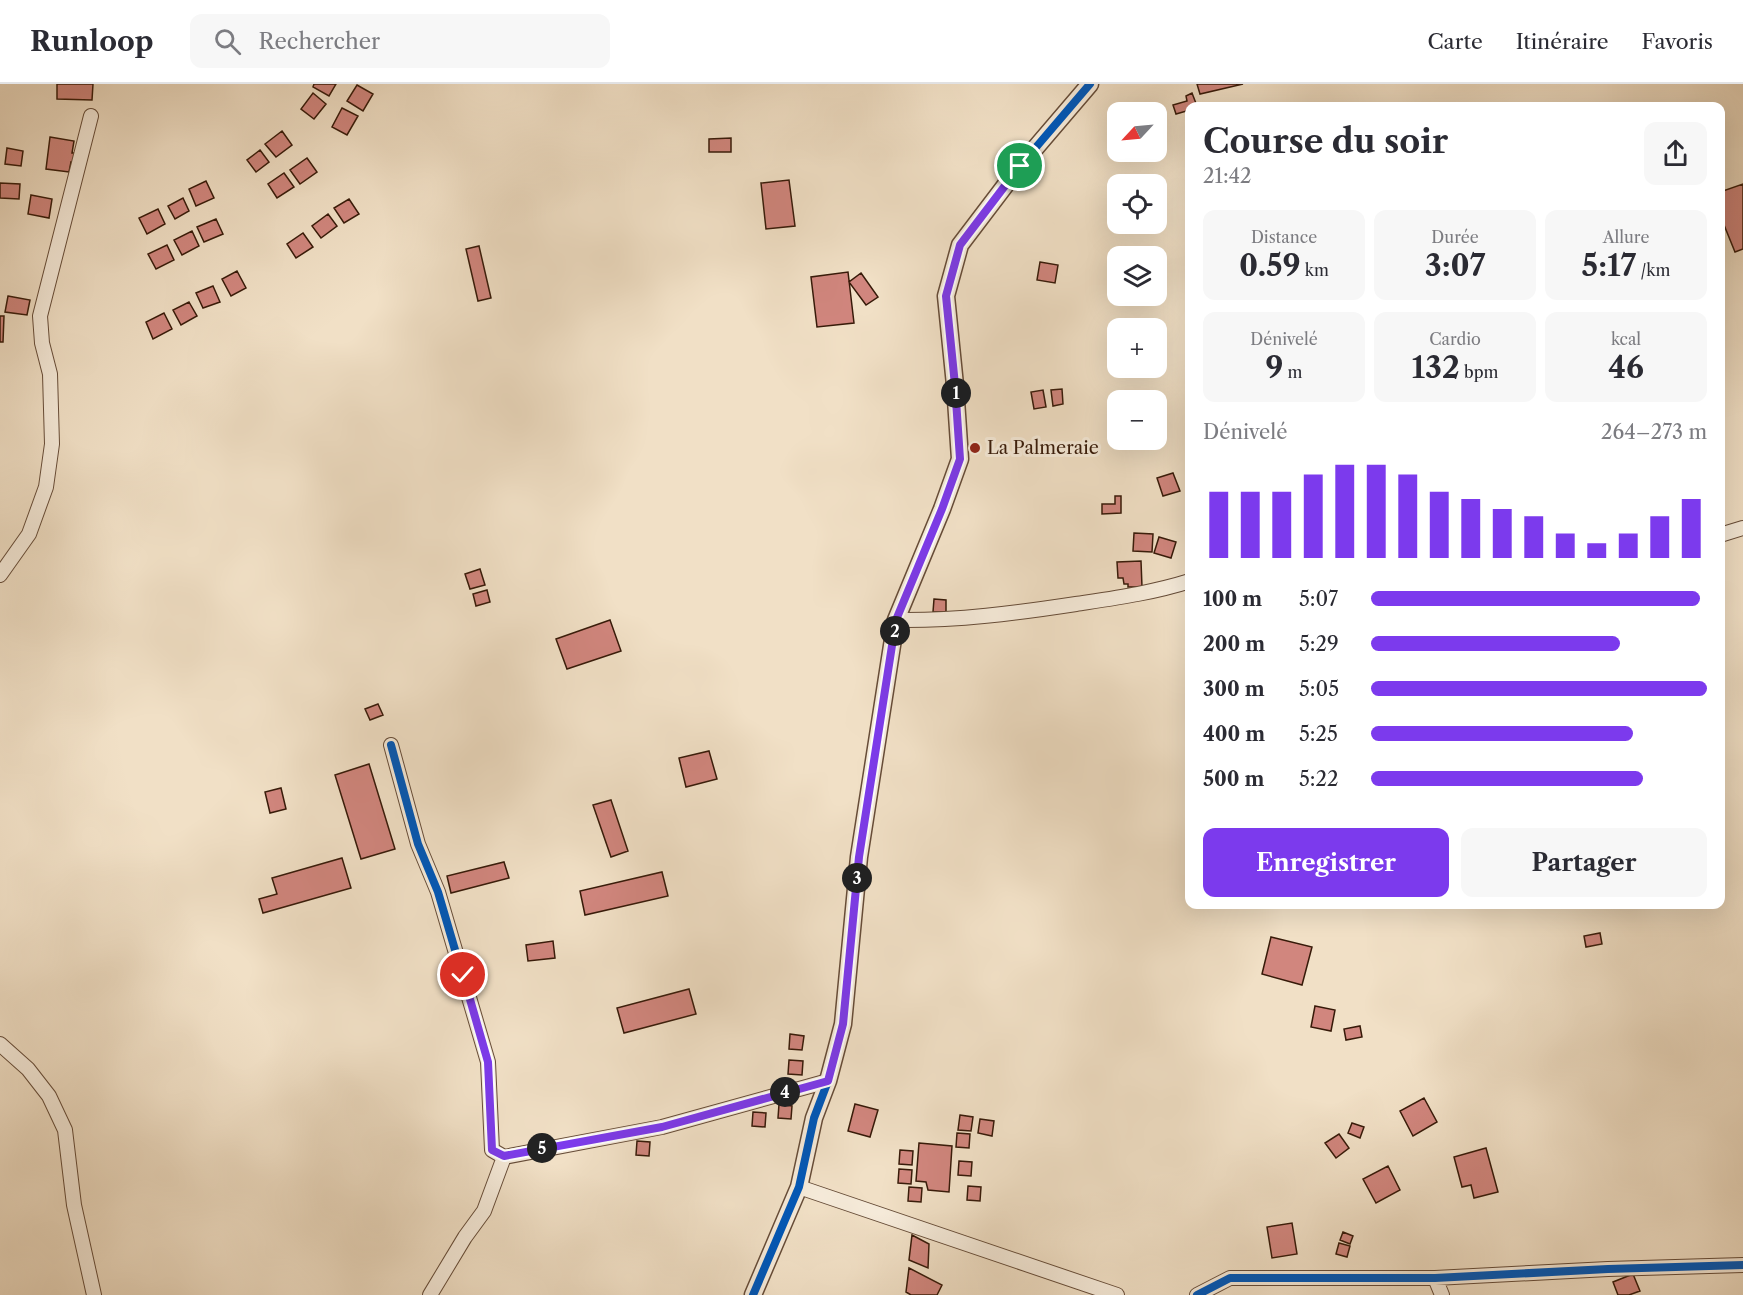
<!DOCTYPE html>
<html lang="fr">
<head>
<meta charset="utf-8">
<style>
	:root { --surface:#fff; --page:#f7f7f7; --text:#2b2b33; --muted:#7c7c81; --line:#e1e1e2; --accent:#7c3aed }
	body { margin:0; font-family:"Libre Caslon Text",serif; background:var(--page); color:var(--text); height:100vh; display:flex; flex-direction:column; font-size:22px; white-space:nowrap }
	* { box-sizing:border-box; margin:0 }
	p { font-size:20px; color:var(--muted) }
	.icon { flex:none; width:33px; height:33px; fill:none; stroke:currentColor; stroke-width:2; stroke-linecap:round; stroke-linejoin:round }
	.map { position:relative; flex:1; overflow:hidden }
	.side { position:absolute; left:1185px; top:18px; width:540px; height:807px; display:flex; flex-direction:column; background:var(--surface); border-radius:12px; box-shadow:0 6px 24px #0002 }
	.side>* { flex:none }
	.needle { width:39px; rotate:244deg }
	.buttons { position:absolute; left:1107px; top:18px; display:grid; gap:12px }
	.buttons a { display:grid; place-items:center; width:60px; height:60px; border-radius:12px; background:var(--surface); box-shadow:0 6px 24px #0002; font-size:30px }
	.pin { position:absolute; display:grid; place-items:center; width:51px; height:51px; color:#fff; margin:-26px; border:3px solid #fff; border-radius:50%; box-shadow:0 2px 6px #0007 }
	.km { position:absolute; width:30px; height:30px; margin:-15px; border-radius:50%; background:#222; color:#fff; font-size:16px; line-height:30px; text-align:center }
	.round { display:grid; place-items:center; flex:none; width:63px; height:63px; border-radius:12px; background:var(--page) }
	.overview { display:flex; align-items:center; justify-content:space-between; height:102px; padding:0 18px }
	h1 { font-size:33px; font-weight:700; line-height:45px }
	.stats { display:grid; grid-template-columns:repeat(3,1fr); gap:9px; height:102px; padding:6px 18px }
	.stats div { display:grid; align-content:center; border-radius:12px; background:var(--page); text-align:center }
	.stats b { font-size:30px; font-weight:700 }
	.stats small { font-size:16px; font-weight:400 }
	.stats p { font-size:16px }
	.chart { height:168px; padding:12px 18px }
	.chart p { display:flex; justify-content:space-between }
	.chart svg { width:100%; height:108px; margin-top:6px; stroke:var(--accent); stroke-width:6 }
	.button { display:flex; gap:12px; margin-top:auto; padding:12px 18px }
	.button a { flex:1; height:69px; border-radius:12px; background:var(--accent); color:#fff; font-size:24px; font-weight:700; line-height:69px; text-align:center }
	.button a+a { background:var(--page); color:var(--text) }
	ul { padding:0 18px; list-style:none; font-size:20px }
	li { display:grid; grid-template-columns:96px 72px 1fr; align-items:center; height:45px }
	li i { height:15px; border-radius:8px; background:var(--accent) }
	header { display:flex; align-items:center; gap:36px; box-sizing:border-box; height:84px; padding:0 30px; background:var(--surface); border-bottom:2px solid var(--line) }
	header strong { font-size:28px }
	nav { display:flex; gap:33px; margin-inline-start:auto; font-size:21px }
	.search { width:420px; height:54px; background:var(--page); display:flex; align-items:center; gap:15px; box-sizing:border-box; padding:0 21px; border-radius:12px; color:var(--muted); font-size:22px }
	.map>svg:first-child { display:block }
	.building { fill:#d1867e; stroke:#371a09; stroke-width:1.5 }
	.lines { fill:none; stroke-linecap:round; stroke-linejoin:round }
	.minor-casing { stroke:#664c38; stroke-width:16 }
	.tertiary-casing { stroke:#664c38; stroke-width:19 }
	.minor { stroke:#f6ebda; stroke-width:14 }
	.tertiary { stroke:#f6ebda; stroke-width:16 }
	.cycleway-casing { stroke:#f6ebda; stroke-width:11 }
	.cycleway { stroke:#0057b8; stroke-width:8 }
	.route-casing { stroke:#fff; stroke-width:12 }
	.route { stroke:#7c3aed; stroke-width:8 }
	.poi-dot { fill:#8f2418; stroke:#f6ebda; stroke-width:2 }
	.labels { text-anchor:middle; stroke-width:6; stroke-linejoin:round; paint-order:stroke }
	.poi-label { font-size:18px; fill:#371a09; stroke:#f6ebda; text-anchor:start }
</style>
</head>
<body>
<header>
<strong>Runloop</strong>
<div class="search"><svg class="icon" aria-label="search" viewBox="0 0 24 24"><circle cx="10" cy="10" r="6"/><path d="M15 15l6 6"/></svg>Rechercher</div>
<nav><a>Carte</a><a>Itinéraire</a><a>Favoris</a></nav>
</header>
<div class="map">
<svg width="1743" height="1211" viewBox="0 0 1743 1211">
	<rect width="100%" height="100%" fill="#f1e0c6"/>
	<filter id="stains"><feTurbulence type="fractalNoise" baseFrequency=".00333" numOctaves="4"/><feColorMatrix values="0 0 0 0 .2 0 0 0 0 .09 0 0 0 0 .02 0 0 0 .5 -.17"/></filter>
	<radialGradient id="worn" r=".72"><stop offset=".6" stop-color="#630" stop-opacity="0"/><stop offset="1" stop-color="#630" stop-opacity=".3"/></radialGradient>
	<path class="building" d="M57,0H93L92,16L57,15Z
		M314,0H336L329,12L313,3Z
		M1197,0H1243L1200,10Z
		M357,1L373,10L363,27L347,17Z
		M313,9L326,20L314,35L301,25Z
		M1192,9L1197,22H1190V26L1176,30L1173,21L1187,17L1186,12Z
		M342,24L358,32L347,51L332,43Z
		M282,47L292,61L276,73L265,60Z
		M50,53L74,57L72,69H76L75,79L71,78L69,88L46,85Z
		M731,54V68H709V55Z
		M7,64L23,67L21,82L5,80Z
		M260,66L269,78L256,88L247,76Z
		M307,74L317,88L300,100L290,86Z
		M284,89L294,103L277,114L268,100Z
		M789,96L795,142L766,145L761,99Z
		M206,97L214,114L196,122L189,105Z
		M0,99L20,100L19,115L0,114Z
		M1743,100V165L1735,168L1720,131V108Z
		M31,111L52,115L49,134L28,130Z
		M183,114L189,127L175,135L168,122Z
		M349,115L359,130L344,139L334,124Z
		M158,125L165,140L147,150L139,134Z
		M328,130L337,142L321,154L312,142Z
		M216,135L223,150L204,158L197,143Z
		M192,147L199,162L182,171L174,156Z
		M303,149L313,163L296,174L287,160Z
		M167,161L174,176L156,185L148,170Z
		M479,162L491,214L478,217L466,165Z
		M1040,178L1058,181L1055,199L1037,196Z
		M237,187L246,204L231,212L222,195Z
		M848,188L854,239L817,243L811,193Z
		M861,189L878,213L866,221L849,198Z
		M213,202L220,218L203,224L196,209Z
		M8,212L30,216L27,231L5,228Z
		M189,218L197,232L181,241L173,226Z
		M164,229L172,245L153,255L146,238Z
		M0,232H4L3,258H0Z
		M1062,305L1063,320L1053,322L1051,306Z
		M1043,306L1046,323L1034,325L1031,308Z
		M1173,389L1180,407L1163,412L1157,394Z
		M1115,412H1121V429L1102,430V420H1115Z
		M1134,449L1153,450L1152,468L1133,467Z
		M1159,453L1176,458L1171,474L1154,469Z
		M1141,477L1142,503H1128V500H1124L1123,494H1118L1117,478Z
		M480,485L485,501L470,505L465,490Z
		M487,506L490,518L476,522L473,510Z
		M934,515L946,516V528H933Z
		M610,536L621,567L567,585L556,555Z
		M378,620L383,631L370,636L365,625Z
		M709,667L717,695L686,703L679,674Z
		M369,680L395,765L361,775L335,691Z
		M281,704L286,725L270,729L265,708Z
		M611,716L628,767L611,773L593,721Z
		M342,774L351,804L263,829L259,815L277,810L272,794Z
		M504,778L509,794L451,809L447,792Z
		M662,788L668,812L585,831L580,807Z
		M1600,849L1602,860L1586,863L1584,852Z
		M1271,853L1312,863L1302,901L1262,890Z
		M553,857L555,874L528,877L526,861Z
		M689,905L696,930L624,949L617,924Z
		M1315,922L1335,926L1331,947L1311,943Z
		M1360,942L1362,953L1346,956L1344,945Z
		M790,950L804,952L802,966L789,965Z
		M789,976L803,977L802,991L788,990Z
		M1424,1014L1437,1038L1413,1052L1400,1027Z
		M779,1020L792,1022L791,1035L778,1034Z
		M855,1020L878,1026L870,1053L848,1047Z
		M753,1028L766,1029L765,1043L752,1042Z
		M960,1031L973,1033L971,1047L958,1046Z
		M980,1035L994,1037L992,1052L978,1049Z
		M1352,1039L1364,1043L1360,1054L1348,1049Z
		M957,1049L970,1050L969,1064L956,1063Z
		M1339,1050L1349,1064L1336,1074L1325,1059Z
		M637,1057L650,1058L649,1072L636,1071Z
		M919,1059L952,1062L949,1108L928,1106L926,1098L916,1097Z
		M1486,1064L1498,1108L1474,1114L1471,1101L1462,1103L1454,1073Z
		M900,1066L913,1067L912,1081L899,1080Z
		M959,1077L972,1078L971,1092L958,1091Z
		M1388,1082L1400,1106L1376,1119L1363,1095Z
		M899,1085L912,1086L911,1100L898,1099Z
		M968,1102L981,1103L980,1117L967,1116Z
		M909,1103L922,1104L921,1118L908,1117Z
		M1292,1139L1297,1170L1272,1174L1267,1143Z
		M1343,1148L1353,1152L1350,1160L1340,1156Z
		M912,1151L929,1160L928,1184L909,1176Z
		M1339,1159L1350,1162L1347,1173L1336,1170Z
		M909,1184L942,1201L937,1211H911L906,1208Z
		M1633,1190L1640,1207L1629,1211H1618L1613,1198Z"/>
	<g class="lines">
		<g class="minor-casing">
			<path id="minor" d="M1720,451L1743,444
				M0,491L29,450L46,403L52,360L50,290L42,259L40,232L91,32
				M896,536C956,537 1017,529 1076,520C1115,514 1152,509 1190,497
				M391,661L418,760L438,808L488,978L492,1066L504,1073L662,1043L828,997
				M0,960L28,985L49,1012L65,1046L74,1121L94,1211
				M799,1103L1117,1211
				M1435,1194L1442,1211
				M430,1211L465,1153L484,1127L504,1073
				M1197,1211L1230,1194H1435L1608,1185L1743,1181"/>
		</g>
		<g class="tertiary-casing">
			<path id="tertiary" d="M753,1211L799,1103L814,1034L828,997L843,940L859,773L896,536L942,425L960,375L955,301L946,212L960,161L1020,82L1090,0"/>
		</g>
		<use href="#minor" class="minor"/>
		<use href="#tertiary" class="tertiary"/>
		<g class="cycleway-casing">
			<path id="cycleway" d="M391,661L418,760L438,808L488,978L492,1066L504,1073L662,1043L828,997
				M753,1211L799,1103L814,1034L828,997L843,940L859,773L896,536L942,425L960,375L955,301L946,212L960,161L1020,82L1090,0
				M1197,1211L1230,1194H1435L1608,1185L1743,1181"/>
		</g>
		<use href="#cycleway" class="cycleway"/>
	</g>
	<g class="lines">
		<g class="route-casing">
			<path id="route" d="M463,891L488,978L492,1066L504,1072L662,1043L828,997L843,940L859,773L896,536L942,425L960,375L955,301L946,212L960,161L1020,82"/>
		</g>
		<use href="#route" class="route"/>
	</g>
	<circle class="poi-dot" cx="975" cy="364" r="6"/>
	<g class="labels">
		<g class="poi-label">
			<text x="987" y="370">La Palmeraie</text>
		</g>
	</g>
	<rect width="100%" height="100%" filter="url(#stains)"/>
	<rect width="100%" height="100%" fill="url(#worn)"/>
</svg>
<div class="buttons">
<a><svg class="needle" viewBox="-14 -14 28 28"><path d="M0-13l5 13h-10z" fill="#e53935"/><path d="M0 13l5-13h-10z" fill="#7c7c81"/></svg></a>
<a><svg class="icon" aria-label="locate" viewBox="0 0 24 24"><circle cx="12" cy="12" r="6"/><path d="M12 2v4M12 18v4M2 12h4M18 12h4"/></svg></a>
<a><svg class="icon" aria-label="layers" viewBox="0 0 24 24"><path d="M12 4l9 5-9 5-9-5zM3 14l9 5 9-5"/></svg></a>
<a>+</a>
<a>−</a>
</div>
<div class="pin" style="left:1020px;top:82px;background:#1e9e55"><svg class="icon" aria-label="arrive" viewBox="0 0 24 24"><path d="M6 21V4h12l-3 4 3 4H6"/></svg></div>
<div class="pin" style="left:463px;top:891px;background:#d93025"><svg class="icon" aria-label="check" viewBox="0 0 24 24"><path d="M5 12l5 5 9-10"/></svg></div>
<b class="km" style="left:956px;top:309px">1</b>
<b class="km" style="left:895px;top:547px">2</b>
<b class="km" style="left:857px;top:794px">3</b>
<b class="km" style="left:785px;top:1008px">4</b>
<b class="km" style="left:542px;top:1064px">5</b>
<section class="side">
<div class="overview"><div><h1>Course du soir</h1><p>21:42</p></div><a class="round"><svg class="icon" aria-label="share" viewBox="0 0 24 24"><path d="M12 15V3M7 8l5-5 5 5M5 13v7h14v-7"/></svg></a></div>
<div class="stats">
<div><p>Distance</p><b>0.59<small> km</small></b></div>
<div><p>Durée</p><b>3:07</b></div>
<div><p>Allure</p><b>5:17<small> /km</small></b></div>
</div>
<div class="stats">
<div><p>Dénivelé</p><b>9<small> m</small></b></div>
<div><p>Cardio</p><b>132<small> bpm</small></b></div>
<div><p>kcal</p><b>46</b></div>
</div>
<div class="chart"><p><span>Dénivelé</span>264–273 m</p>
<svg viewBox="0 0 160 44" preserveAspectRatio="none"><path d="M5 44V17M15 44V17M25 44V17M35 44V10M45 44V6M55 44V6M65 44V10M75 44V17M85 44V20M95 44V24M105 44V27M115 44V34M125 44V38M135 44V34M145 44V27M155 44V20"/></svg>
</div>
<ul>
<li><b>100 m</b>5:07<i style="width:98%"></i></li>
<li><b>200 m</b>5:29<i style="width:74%"></i></li>
<li><b>300 m</b>5:05<i style="width:100%"></i></li>
<li><b>400 m</b>5:25<i style="width:78%"></i></li>
<li><b>500 m</b>5:22<i style="width:81%"></i></li>
</ul>
<div class="button"><a>Enregistrer</a><a>Partager</a></div>
</section>
</div>
</body>
</html>
